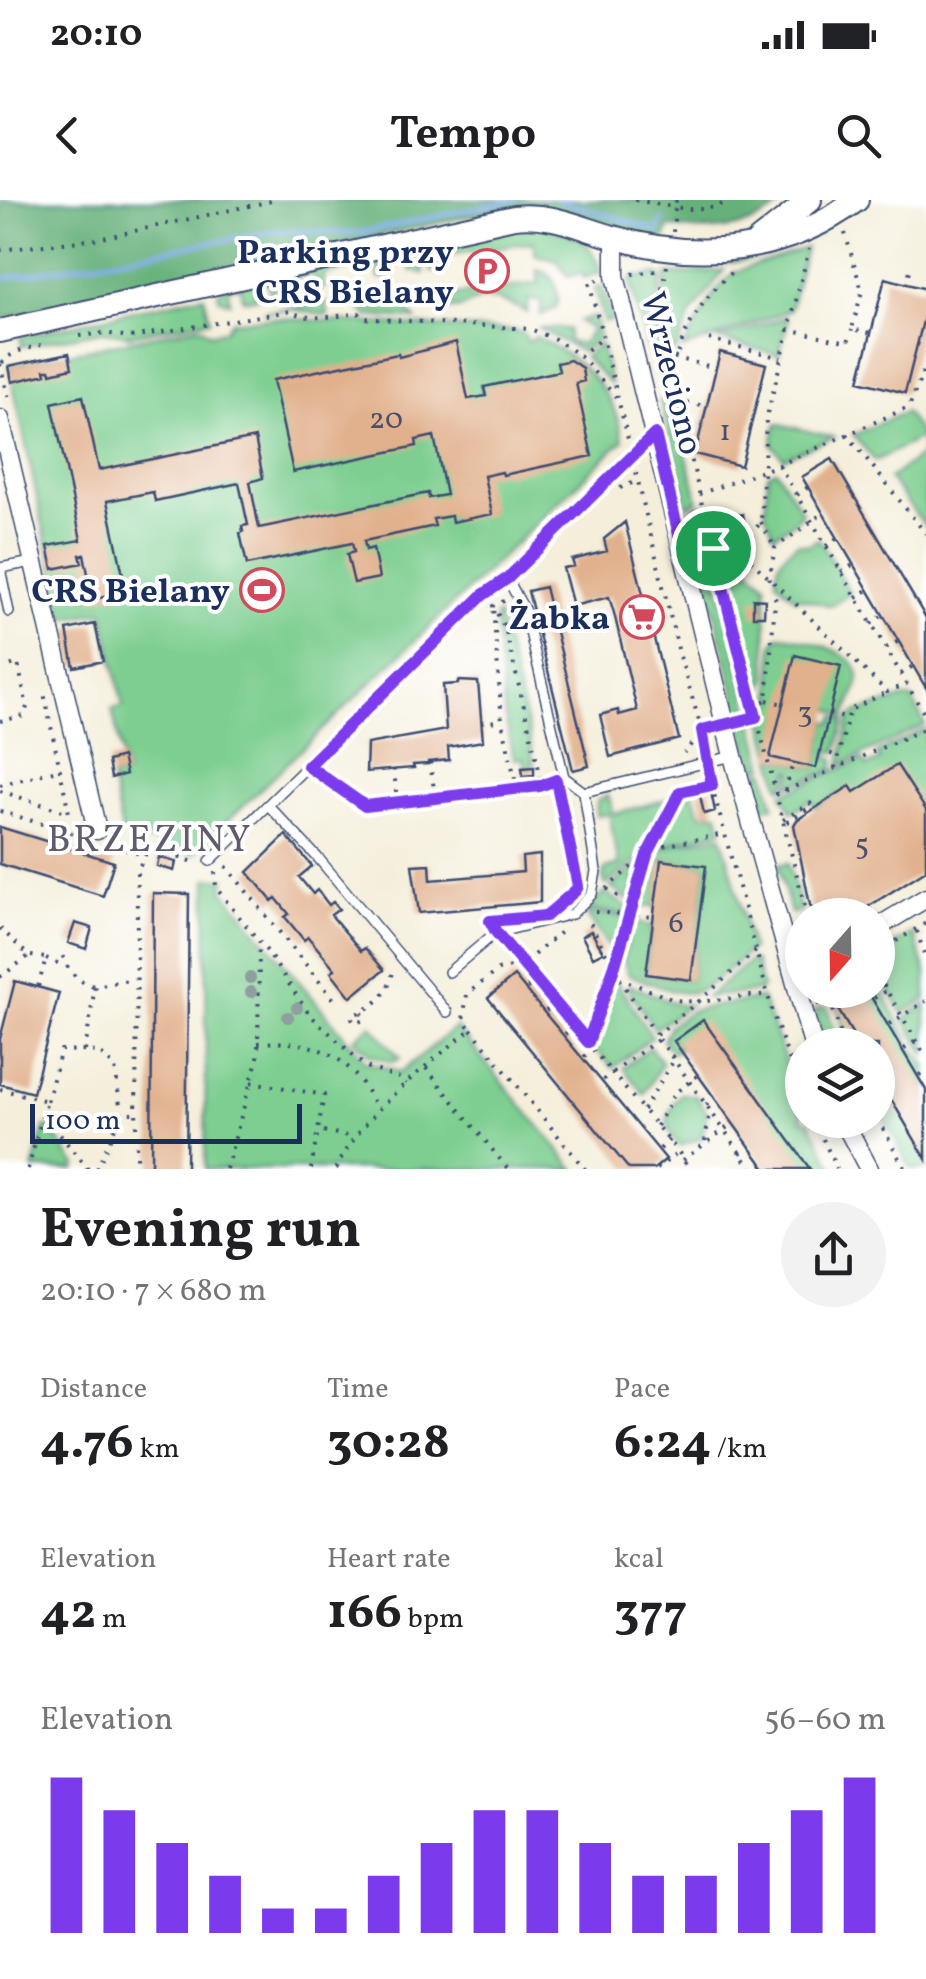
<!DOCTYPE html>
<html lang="en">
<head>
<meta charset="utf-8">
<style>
	:root { --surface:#fff; --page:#f2f2f2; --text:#202124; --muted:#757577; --accent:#7c3aed }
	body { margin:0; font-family:Vollkorn,serif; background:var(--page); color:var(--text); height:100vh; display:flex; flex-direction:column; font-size:38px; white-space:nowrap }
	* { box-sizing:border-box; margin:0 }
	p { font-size:32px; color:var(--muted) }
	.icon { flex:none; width:55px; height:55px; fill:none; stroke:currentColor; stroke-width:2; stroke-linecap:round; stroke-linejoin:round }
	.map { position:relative; height:969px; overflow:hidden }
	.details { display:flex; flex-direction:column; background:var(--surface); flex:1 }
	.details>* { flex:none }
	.needle { width:65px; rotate:200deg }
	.controls { position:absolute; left:785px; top:698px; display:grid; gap:20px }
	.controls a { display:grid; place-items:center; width:110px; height:110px; border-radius:50%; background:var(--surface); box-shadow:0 5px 15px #0003; font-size:50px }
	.scale { position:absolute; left:30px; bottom:25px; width:272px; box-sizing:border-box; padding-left:10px; border:5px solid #1b2f5e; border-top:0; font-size:28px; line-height:35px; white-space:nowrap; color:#1b2f5e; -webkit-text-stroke:8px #fff; paint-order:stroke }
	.pin { position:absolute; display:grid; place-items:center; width:85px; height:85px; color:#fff; margin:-42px; border:5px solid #fff; border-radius:50%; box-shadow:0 2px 10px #0007 }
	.round { display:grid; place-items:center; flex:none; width:105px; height:105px; border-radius:52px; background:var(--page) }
	.overview { display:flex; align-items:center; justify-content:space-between; height:170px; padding:0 40px }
	h1 { font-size:55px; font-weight:700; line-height:75px }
	.stats { display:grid; grid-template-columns:repeat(3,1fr); gap:15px; height:170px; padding:10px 40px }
	.stats div { display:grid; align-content:center }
	.stats b { font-size:50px; font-weight:700 }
	.stats small { font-size:28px; font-weight:400 }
	.stats p { font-size:28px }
	.chart { height:280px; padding:20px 40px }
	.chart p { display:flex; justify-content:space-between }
	.chart svg { width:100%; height:180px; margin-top:10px; stroke:var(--accent); stroke-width:6 }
	.status { display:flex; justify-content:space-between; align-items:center; height:70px; padding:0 50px; background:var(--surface); direction:ltr }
	.status svg { height:28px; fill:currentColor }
	header { display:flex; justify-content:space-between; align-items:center; height:130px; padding:0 40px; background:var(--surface); font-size:45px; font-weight:700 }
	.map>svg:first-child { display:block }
	.green { fill:#7dce90; stroke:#4c7e77; stroke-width:2.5 }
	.forest { fill:#66b17a; stroke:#40706c; stroke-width:2.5 }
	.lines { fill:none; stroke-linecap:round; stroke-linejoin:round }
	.stream { stroke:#79a8e2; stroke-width:5 }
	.building { fill:#e1b08c }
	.service-casing { stroke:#3c4c71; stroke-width:12 }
	.minor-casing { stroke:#3c4c71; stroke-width:21 }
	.tertiary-casing { stroke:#3c4c71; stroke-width:26 }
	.path { stroke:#3c4c71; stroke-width:4; stroke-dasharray:2.5 8; stroke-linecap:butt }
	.service { stroke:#fff; stroke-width:9 }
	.minor { stroke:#fff; stroke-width:18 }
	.tertiary { stroke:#fff; stroke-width:22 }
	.tree { fill:#8d9f9e }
	.route-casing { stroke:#fff; stroke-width:20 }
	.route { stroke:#7c3aed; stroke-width:12 }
	.labels { text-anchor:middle; stroke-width:8; stroke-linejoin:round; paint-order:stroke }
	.number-label { font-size:30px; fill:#4c4f6a }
	.poi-label { font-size:35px; font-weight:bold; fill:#1b2f5e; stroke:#fff; text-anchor:end }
	.street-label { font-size:35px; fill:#1b2f5e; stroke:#fff }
	.neighbourhood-label { font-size:38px; letter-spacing:2.5px; fill:#605c6e; stroke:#fff }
</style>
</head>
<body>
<div class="status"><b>20:10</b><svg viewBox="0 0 49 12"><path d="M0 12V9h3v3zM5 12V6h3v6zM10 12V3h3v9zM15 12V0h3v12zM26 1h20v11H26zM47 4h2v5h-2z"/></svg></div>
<header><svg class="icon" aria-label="back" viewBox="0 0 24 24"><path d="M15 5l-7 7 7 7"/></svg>Tempo<svg class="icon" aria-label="search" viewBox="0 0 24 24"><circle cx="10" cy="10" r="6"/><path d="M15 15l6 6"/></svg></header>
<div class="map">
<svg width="926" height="969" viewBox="0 0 926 969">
	<rect width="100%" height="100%" fill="#fff"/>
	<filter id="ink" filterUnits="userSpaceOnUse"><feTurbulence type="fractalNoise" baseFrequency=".01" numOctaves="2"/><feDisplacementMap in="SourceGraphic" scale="20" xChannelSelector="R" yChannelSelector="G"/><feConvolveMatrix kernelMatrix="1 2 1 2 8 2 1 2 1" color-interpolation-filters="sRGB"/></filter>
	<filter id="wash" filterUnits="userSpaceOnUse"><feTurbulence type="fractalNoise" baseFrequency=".0048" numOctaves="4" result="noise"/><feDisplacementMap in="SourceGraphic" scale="40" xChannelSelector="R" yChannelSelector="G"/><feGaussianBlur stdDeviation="2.25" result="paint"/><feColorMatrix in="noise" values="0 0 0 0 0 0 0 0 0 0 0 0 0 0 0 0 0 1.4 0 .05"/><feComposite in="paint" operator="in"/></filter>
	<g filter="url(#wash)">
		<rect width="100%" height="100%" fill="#f4eeda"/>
		<path class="green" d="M539,25C574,36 589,34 601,72L584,78L582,73L568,76L557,60L536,55L533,42L440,56L441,71L431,72L429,59L422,60L424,73L412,71L409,64L412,47L514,26Z
			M822,32C763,61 740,65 675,66V59Z
			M806,48L790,110L683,149L715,92L734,72Z
			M375,55L390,64V77L379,79L377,64L324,74V88L317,90L314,74L294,78L295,92L289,93L286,78L275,81L276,94L270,95L267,82L255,84L257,98L243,100L240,86L228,88L230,102L219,98L218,93L224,87Z
			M537,70C554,72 556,86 558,101L555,108L541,115V101L528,100L527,113C512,104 490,94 473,102C463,107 461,109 450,109L451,96L539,83Z
			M724,70L690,116L676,151L668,152L660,118L667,75Z
			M658,74L662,78L655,120L661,153L649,152L630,82L632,78Z
			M602,86L613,120L604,122L595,89Z
			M387,93L393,95L416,119L367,116L361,110L388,106Z
			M204,95L210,120L130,135L102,131L22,146L20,137Z
			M326,102L328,115H324L291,109L262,112Z
			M595,117L599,138L582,152L538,128L568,129V142L582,144L592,130L579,121Z
			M786,117L788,121L779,155L718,139Z
			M274,118L516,131L524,134L528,142L536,137C580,158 615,191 623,240L193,654L122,632L111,578L126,574L112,509L123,506L103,412L63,419L9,166L199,126L212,134L225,130L232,121Z
			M600,144L611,185L584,157Z
			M660,200L673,202L698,299L688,307Z
			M905,212L922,237L875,261L853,235Z
			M779,224L834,237L784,258L772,245L776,225Z
			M926,238V327L889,279L921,255L922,241Z
			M776,270L802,312L795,321L774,335L765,312L768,274Z
			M699,304L708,343L698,345L690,313Z
			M819,339L850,393L832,406L798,397L796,399L776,380C777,360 782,355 798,343L808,345Z
			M728,352L738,357L766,384L767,478L759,496L755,494L721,355Z
			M712,354L750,510L740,514L701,357Z
			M498,415L529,532L534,567L525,568L523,558L514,559L505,517L495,416Z
			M779,436C799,437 861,451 859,479C857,491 849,505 845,517L830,509L771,552L761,510L775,502L776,497L771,496L773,444Z
			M905,498L912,499L925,525L840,565L850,518L855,513Z
			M835,517L845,520L837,552L829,551L827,555L835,559L833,569L789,586L793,571L790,570L784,588L780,587L773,558L816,568L827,521L833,523Z
			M753,521L765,567L754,569L742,525Z
			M926,529V610L919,599L838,593L816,608L811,600L792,612L782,594L862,559L867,566L880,560L877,553Z
			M765,571L774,606L763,608L755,574Z
			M694,593L700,614L718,613L722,631L658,646L677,603L681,598Z
			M608,595L614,614L675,597L647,652L606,685L603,678L605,669L619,665L609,614L596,616L597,601Z
			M722,636L752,749C694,798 701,805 628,774L623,760L633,724L637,722L652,726L646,774L691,780L706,666L661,660L655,707L637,706L635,702C639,690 641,675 646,663C656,641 701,641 722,636Z
			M640,663L631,698L627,700L611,687Z
			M788,663L801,711L791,713L778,665Z
			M225,678L223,690L366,862L401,872L456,827L575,969H205L207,679Z
			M605,692L627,707L626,714L587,709Z
			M585,712L626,717L617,748L611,751Z
			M913,733L926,772V799L903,813L878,774V754Z
			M751,760L755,761L762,787L760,791L707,797Z
			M616,781L652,837L613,868L594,848L611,783Z
			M878,783L912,847L926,865V969H911L878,908V845H849L831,790H878Z
			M630,785L679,805H689L655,829L627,787Z
			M762,798L802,906V920H809L834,969H810L674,841L679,849L673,853L663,841L670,825L693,810Z
			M926,804V854L904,819Z
			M824,807L827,808L839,844L826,845L815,810Z
			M371,825L400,858L393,862L370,855L354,839Z
			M650,847L662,863L644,894L623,868Z
			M681,894L696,896L707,912L702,938L679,946C662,926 665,914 681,894Z
			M45,927H49L76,965L75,969H33Z"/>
		<path class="forest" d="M0,0H788C752,31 714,35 669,27L665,40L475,15L0,119Z"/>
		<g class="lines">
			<path class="stream" d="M558,0L658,31L662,20
				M0,79L276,31L359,33L515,0"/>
		</g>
		<g id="blocks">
			<path class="building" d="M885,78L926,89V109L905,193L859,181Z
				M456,142L468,199L486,196L484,187L559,171L557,163L570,160L582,168L584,181L576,183L592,256L503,275L502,272L484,276L492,314L452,322L451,316L433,319L435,326L364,341L366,350L373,348L379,378L354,383L347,354L354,352L352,343L247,365L240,333L243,332L242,326L248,325L239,283L155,301L153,292L107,301L127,393L93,399L84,354L80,355L82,363L53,369L48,346L81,340L52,203L83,196L99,270L255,238L263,278L250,282L259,328L428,293L429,298L446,295L434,236L416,240L417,246L293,272L273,180L398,154L399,157Z
				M720,152L766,164L741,266L695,254Z
				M69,153L72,168L51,173L50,170H45L46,174L12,182L9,166Z
				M832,259L926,418V488L802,277Z
				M743,314L746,331L732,334L728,317Z
				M625,322L679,539L610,557L600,515L618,510L619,515L637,510L614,413L609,397L573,406L563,368L574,366L572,360L607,351L604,339Z
				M545,387L589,566L573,570L528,391Z
				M753,399L765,400L764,416H753Z
				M95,424L103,461L74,467L67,430Z
				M795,455L841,466L816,568L770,557Z
				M458,481L478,482L483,541L448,547L449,560L428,562V564L413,565L414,568L366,572L367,544L446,530L443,485L458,484Z
				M122,557L126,574L111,578L108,561Z
				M897,565L926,610V670L855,715H817L810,705L794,625L797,620L850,586L854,592Z
				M534,567V575L523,576L522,568Z
				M710,588L715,611L704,614L699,591Z
				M0,627L114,662L103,696L0,664Z
				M286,635L312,666L299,677L313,694L317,690L329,705L333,702L339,709L331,715L361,751L365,748L384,770L351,797L331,772L335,769L308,737L304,740L285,717L289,714L276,698L272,701L248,672Z
				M540,655V702L419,713L412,665L430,664L431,680L523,672L522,657Z
				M159,657L176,662L174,671L157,666Z
				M661,660L706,666L691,780L646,774Z
				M153,693L189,694L186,969H151Z
				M75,723L92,728L86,749L68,743Z
				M591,731L603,752L593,757L582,736Z
				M514,776L666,959L654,969H629L488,798Z
				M15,781L59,793L33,893L0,884V839Z
				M851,790H867L926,890V959L878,877V845H859L833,801Z
				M703,820L810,969H766L698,875L674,841Z"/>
		</g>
	</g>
	<g filter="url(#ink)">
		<use href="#blocks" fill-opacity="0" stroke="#3c4c71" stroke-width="2.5"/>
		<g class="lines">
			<g class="service-casing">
				<path id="service" d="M684,356L749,338
					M9,412L0,368L33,362
					M584,592L733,556
					M268,605L319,659L447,812
					M210,661L483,395L507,378L653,236
					M449,772L495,733L572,714L592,694L596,671L584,592L564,577L525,411L507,378"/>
			</g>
			<g class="minor-casing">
				<path id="minor" d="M615,38V76L733,556L813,845
					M0,219L97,630
					M878,727L926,698
					M843,920L869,969"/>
			</g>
			<g class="tertiary-casing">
				<path id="tertiary" d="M758,41L810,0
					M0,131L514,17C551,13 578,27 613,37C697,62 785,54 857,0"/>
			</g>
			<path class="path" d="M635,0L675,7L673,32
				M676,0L675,7C697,11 711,10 732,0
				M845,33L862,91L852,129L871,133
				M0,50L98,39L276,0
				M667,66L658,119L709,334
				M632,74L662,70
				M598,80L589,82L628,239
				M907,84L911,65
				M788,129L848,142L852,129
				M79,136L104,133L130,137L290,111C310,122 337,116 359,113L362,118L530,129L555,139L580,156L603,137
				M709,139L781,158
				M917,144L926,146
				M19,151L41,145
				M678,153C688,121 708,92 734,70
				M664,155L716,168
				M580,156L616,197
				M2,163L5,158L18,152
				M0,164L10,203
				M677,202L707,206
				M847,234L926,334
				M779,265L926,517
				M636,273L679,453L702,531L684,553
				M620,288L637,281
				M699,294L779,265L909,207L926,164
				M797,295L808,287
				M761,322L775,348
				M757,327L761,322L766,220L809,49
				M826,346L838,338
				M743,353L887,492L907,484
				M716,358L807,715
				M841,372L853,365
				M769,380L775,348L823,313
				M856,398L868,390
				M504,401L493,406L505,428L543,586L554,581
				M871,424L883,415
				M886,448L899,441
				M901,474L913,466
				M767,500L783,504
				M753,505L767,500L776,390
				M829,514L848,519
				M0,521L24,516L27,507L18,463L9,466
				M481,522L502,521
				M703,530L705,550
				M820,551L839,556
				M430,562L435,596
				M835,568L850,510L887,492
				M394,569L397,601
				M317,572L365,606L517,588L502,521L493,407
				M709,575L773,814L802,896
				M0,585L61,569
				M518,588L543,586
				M557,590L577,688
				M0,591L69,613L44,493
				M785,591L793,563
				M776,595L926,528
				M0,611L81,636
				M783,620L810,603L812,606L784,624
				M105,644L144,655
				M653,648L680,593L712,585
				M226,666L337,803
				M215,672L216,688L266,750L309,814L366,867L402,879L406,884
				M606,689L653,648L724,634
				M607,689L632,706
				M595,712L653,717
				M0,728L29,756L0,777
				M917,731L926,760
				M505,743L523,764L563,730
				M878,752L926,723
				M31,756L46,758L38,787
				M63,756C67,771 80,784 95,786
				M46,758L64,766
				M878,776L926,857
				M619,778L674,800L698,802L756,751
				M527,788L537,781
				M827,790L844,845
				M874,798L886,791
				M817,804L831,802
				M546,811L555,804
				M362,812L364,820L355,823L352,819L354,814C374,809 392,790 393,768
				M889,824L926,801
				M471,829L585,969
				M565,834L574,826
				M656,835L698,802L768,794
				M659,839L752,969
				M588,841L615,765L647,655
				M258,843C317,839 351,855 377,909
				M904,849L916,841
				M85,851L95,786L134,779
				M584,857L593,849
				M672,857L681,851
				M426,868L508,969
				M919,875L926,871
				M603,880L612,873L678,951L689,969
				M251,882L324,895L318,930L352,937
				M0,889L47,901L43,914
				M47,901L61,850L99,852L115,867L121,913H136
				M706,905L715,899
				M643,910L674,860
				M878,919L905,969
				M814,920L837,969
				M657,926L675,893L698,875
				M705,941L710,911
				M660,949L669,940
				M740,953L750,947
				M683,960L733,923
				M28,969L43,914L88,969
				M97,969L121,914
				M136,969L137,671L150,646L196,663
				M226,969L258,857L259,743
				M311,969L318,930
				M336,969C366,909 421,871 471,829L463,820L467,794L498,770L523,764L612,873L659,839L619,778L587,717
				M657,969L677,953"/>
			<use href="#service" class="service"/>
			<use href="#minor" class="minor"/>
			<use href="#tertiary" class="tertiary"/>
		</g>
		<g class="tree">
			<circle cx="250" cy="778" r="6"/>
			<circle cx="251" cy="792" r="6"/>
			<circle cx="297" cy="808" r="6"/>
			<circle cx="288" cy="817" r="6"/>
		</g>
	</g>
	<g class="lines" filter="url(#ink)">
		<g class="route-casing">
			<path id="route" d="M655,234L684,356L713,348L756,517L702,530L712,585L680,592L647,655L615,765L588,842L496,732L490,721L546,716L576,690L578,686L556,580L540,586L365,606L308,566L483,395L508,378Z"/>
		</g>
		<use href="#route" class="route"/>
	</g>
	<defs>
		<g id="parking-ring" transform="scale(2.25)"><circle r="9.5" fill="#fff" stroke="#d1495b" stroke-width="1.5"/><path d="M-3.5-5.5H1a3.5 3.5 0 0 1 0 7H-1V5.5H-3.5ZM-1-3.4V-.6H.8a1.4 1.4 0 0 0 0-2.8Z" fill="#d1495b"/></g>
		<g id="stadium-ring" transform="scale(2.25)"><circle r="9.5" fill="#fff" stroke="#d1495b" stroke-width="1.5"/><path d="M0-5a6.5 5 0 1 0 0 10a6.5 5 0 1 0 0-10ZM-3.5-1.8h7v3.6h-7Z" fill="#d1495b"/></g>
		<g id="supermarket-ring" transform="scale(2.25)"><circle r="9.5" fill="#fff" stroke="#d1495b" stroke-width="1.5"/><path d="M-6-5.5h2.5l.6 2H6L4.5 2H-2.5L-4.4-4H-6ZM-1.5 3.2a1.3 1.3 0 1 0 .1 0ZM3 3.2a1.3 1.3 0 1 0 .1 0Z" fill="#d1495b"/></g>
	</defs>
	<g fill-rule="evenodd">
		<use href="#parking-ring" x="487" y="71"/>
		<use href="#stadium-ring" x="262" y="390"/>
		<use href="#supermarket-ring" x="642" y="417"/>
	</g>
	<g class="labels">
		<g class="number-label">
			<text x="386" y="228">20</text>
			<text x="725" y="240">1</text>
			<text x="805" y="522">3</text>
			<text x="862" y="654">5</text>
			<text x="676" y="732">6</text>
		</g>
		<g class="poi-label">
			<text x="454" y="63">Parking przy<tspan x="454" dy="40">CRS Bielany</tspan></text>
			<text x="230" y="402">CRS Bielany</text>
			<text x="610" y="429">Żabka</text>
		</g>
		<g class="street-label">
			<text transform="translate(673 173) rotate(76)" y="12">Wrzeciono</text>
		</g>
		<g class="neighbourhood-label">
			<text x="150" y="651">BRZEZINY</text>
		</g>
	</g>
</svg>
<div class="controls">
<a><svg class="needle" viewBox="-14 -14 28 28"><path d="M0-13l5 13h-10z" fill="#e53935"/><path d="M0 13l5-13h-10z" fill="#757577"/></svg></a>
<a><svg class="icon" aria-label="layers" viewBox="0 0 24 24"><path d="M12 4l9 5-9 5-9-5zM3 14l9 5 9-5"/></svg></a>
</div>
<div class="scale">100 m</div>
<div class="pin" style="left:713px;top:348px;background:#1e9e55"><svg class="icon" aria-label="arrive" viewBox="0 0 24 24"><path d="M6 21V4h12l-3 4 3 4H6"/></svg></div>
</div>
<section class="details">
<div class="overview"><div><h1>Evening run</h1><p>20:10 · 7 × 680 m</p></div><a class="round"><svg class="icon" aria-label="share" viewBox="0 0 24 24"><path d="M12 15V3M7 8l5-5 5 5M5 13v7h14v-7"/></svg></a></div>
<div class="stats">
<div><p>Distance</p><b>4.76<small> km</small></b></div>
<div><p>Time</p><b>30:28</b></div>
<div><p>Pace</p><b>6:24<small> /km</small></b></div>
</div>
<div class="stats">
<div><p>Elevation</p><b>42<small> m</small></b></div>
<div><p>Heart rate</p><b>166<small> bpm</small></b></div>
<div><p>kcal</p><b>377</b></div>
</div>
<div class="chart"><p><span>Elevation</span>56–60 m</p>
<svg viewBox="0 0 160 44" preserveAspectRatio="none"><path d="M5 44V6M15 44V14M25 44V22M35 44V30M45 44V38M55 44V38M65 44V30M75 44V22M85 44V14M95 44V14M105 44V22M115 44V30M125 44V30M135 44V22M145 44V14M155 44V6"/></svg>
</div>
</section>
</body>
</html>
